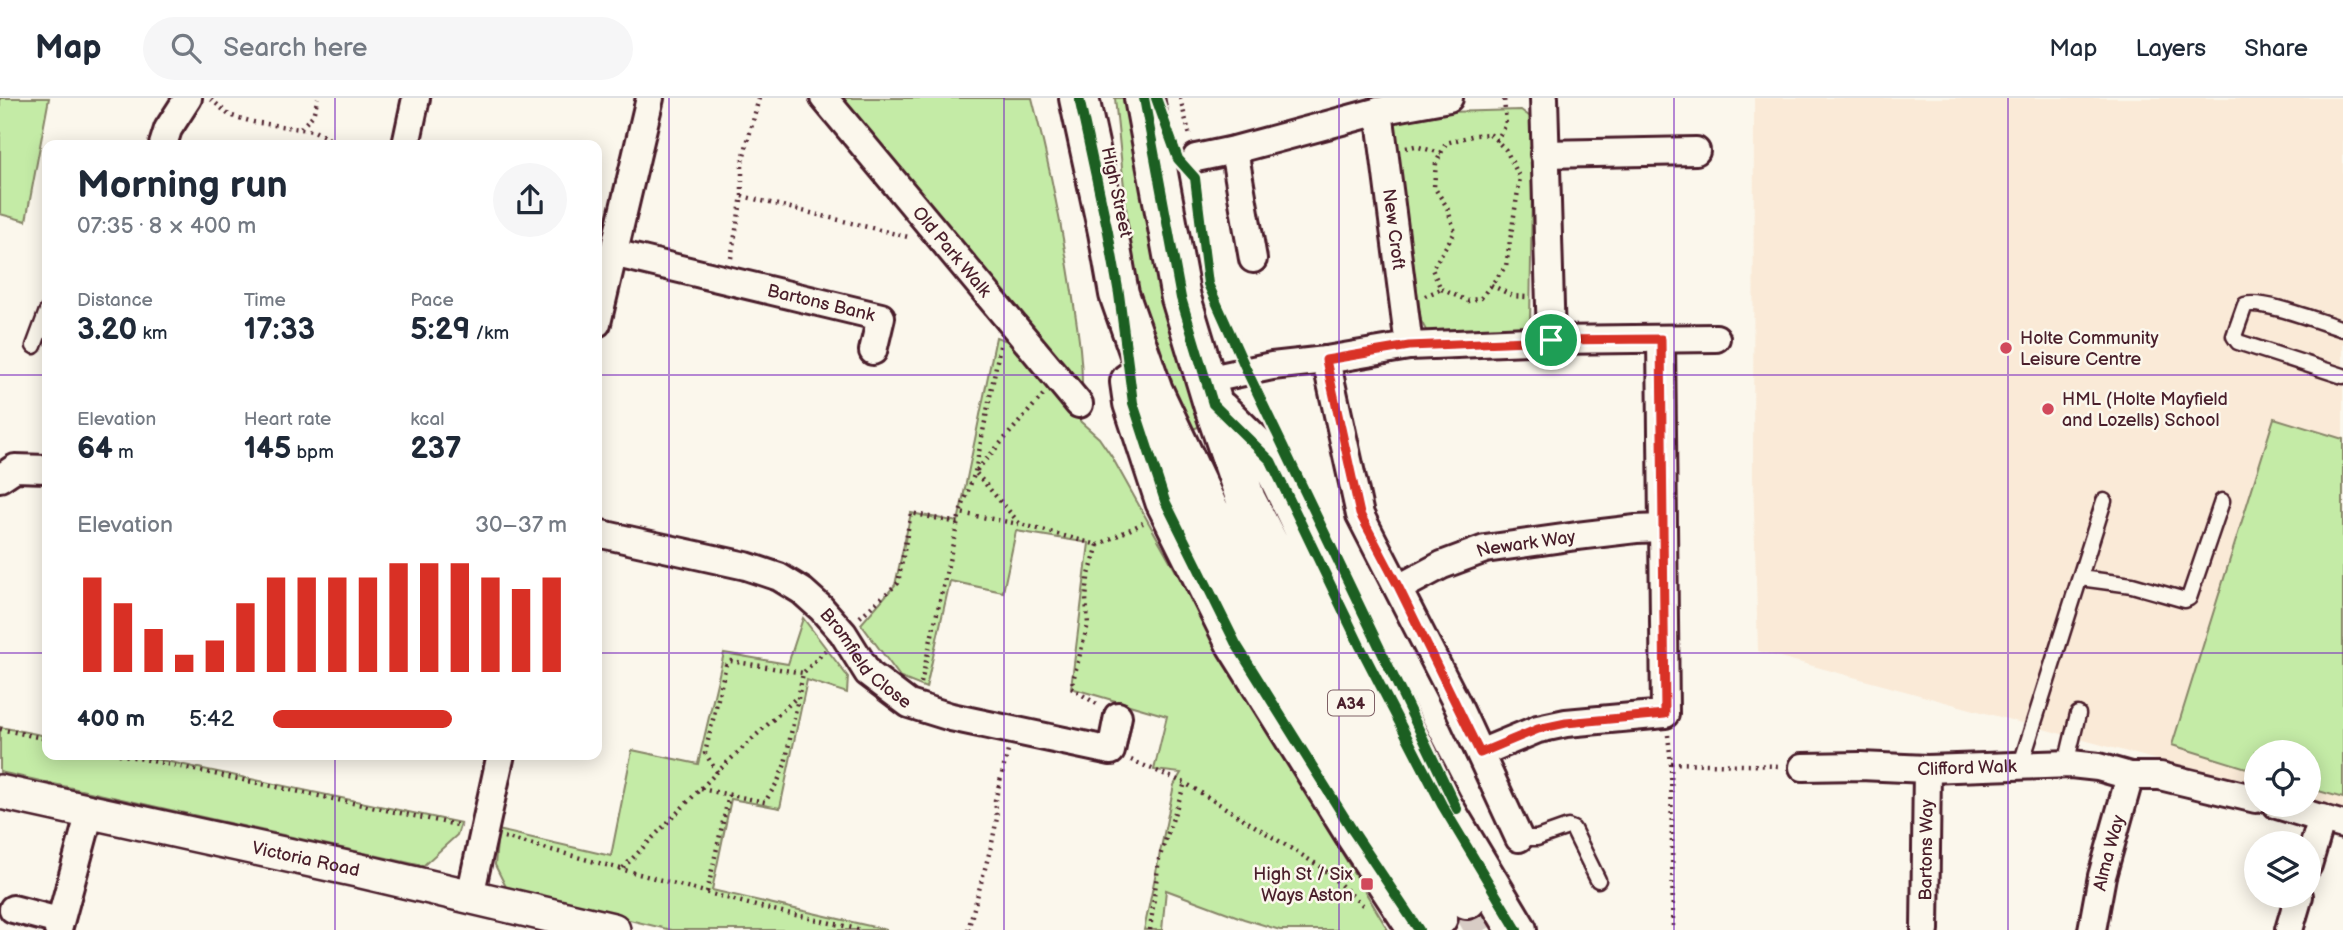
<!DOCTYPE html>
<html lang="en">
<head>
<meta charset="utf-8">
<style>
	:root { --surface:#fff; --page:#f6f6f7; --text:#1f2937; --muted:#747a83; --line:#e0e1e3; --accent:#d93025 }
	body { margin:0; font-family:"Balsamiq Sans",sans-serif; background:var(--page); color:var(--text); height:100vh; display:flex; flex-direction:column; font-size:26px; white-space:nowrap }
	* { box-sizing:border-box; margin:0 }
	p { font-size:23px; color:var(--muted) }
	.icon { flex:none; width:38px; height:38px; fill:none; stroke:currentColor; stroke-width:2; stroke-linecap:round; stroke-linejoin:round }
	.map { position:relative; flex:1; overflow:hidden }
	.details { position:absolute; left:42px; top:42px; width:560px; height:620px; display:flex; flex-direction:column; background:var(--surface); border-radius:14px; box-shadow:0 4px 18px #0003 }
	.details>* { flex:none }
	.buttons { position:absolute; left:2244px; top:642px; display:grid; gap:14px }
	.buttons a { display:grid; place-items:center; width:77px; height:77px; border-radius:50%; background:var(--surface); box-shadow:0 4px 18px #0003; font-size:35px }
	.pin { position:absolute; display:grid; place-items:center; width:60px; height:60px; color:#fff; margin:-30px; border:4px solid #fff; border-radius:50%; box-shadow:0 2px 7px #0007 }
	.round { display:grid; place-items:center; flex:none; width:74px; height:74px; border-radius:37px; background:var(--page) }
	.overview { display:flex; align-items:center; justify-content:space-between; height:119px; padding:0 35px }
	h1 { font-size:38px; font-weight:800; line-height:52px }
	.metrics { display:grid; grid-template-columns:repeat(3,1fr); gap:10px; height:119px; padding:7px 35px }
	.metrics div { display:grid; align-content:center }
	.metrics b { font-size:30px; font-weight:800 }
	.metrics small { font-size:19px; font-weight:400 }
	.metrics p { font-size:19px }
	.chart { height:196px; padding:14px 35px }
	.chart p { display:flex; justify-content:space-between }
	.chart svg { width:100%; height:126px; margin-top:7px; stroke:var(--accent); stroke-width:6 }
	ul { padding:0 35px; list-style:none; font-size:23px }
	li { display:grid; grid-template-columns:112px 84px 1fr; align-items:center; height:52px }
	li i { height:18px; border-radius:9px; background:var(--accent) }
	header { display:flex; align-items:center; gap:42px; box-sizing:border-box; height:98px; padding:0 35px; background:var(--surface); border-bottom:2px solid var(--line) }
	header strong { font-size:33px }
	nav { display:flex; gap:38px; margin-inline-start:auto; font-size:24px }
	.search { width:490px; height:63px; background:var(--page); display:flex; align-items:center; gap:18px; box-sizing:border-box; padding:0 24px; border-radius:38px; color:var(--muted); font-size:26px }
	.map>svg:first-child { display:block }
	.built { fill:#faead7 }
	.green { fill:#c4eba6; stroke:#878568; stroke-width:2 }
	.lines { fill:none; stroke-linecap:round; stroke-linejoin:round }
	.trunk-tunnel { stroke:#d8ccc5; stroke-width:38; stroke-dasharray:38 19; stroke-linecap:butt }
	.service-casing { stroke:#4a1f2b; stroke-width:19 }
	.minor-casing { stroke:#4a1f2b; stroke-width:32 }
	.tertiary-casing { stroke:#4a1f2b; stroke-width:38 }
	.trunk-casing { stroke:#4a1f2b; stroke-width:44 }
	.path { stroke:#4a1f2b; stroke-width:4.5; stroke-dasharray:2 5; stroke-linecap:butt }
	.service { stroke:#fbf7ec; stroke-width:14 }
	.minor { stroke:#fbf7ec; stroke-width:26 }
	.tertiary { stroke:#fbf7ec; stroke-width:33 }
	.trunk { stroke:#fbf7ec; stroke-width:38 }
	.cycleway-casing { stroke:#fbf7ec; stroke-width:15 }
	.cycleway { stroke:#1b5e20; stroke-width:10 }
	.route-casing { stroke:#fff; stroke-width:14 }
	.route { stroke:#d93025; stroke-width:9 }
	.grid { fill:none; stroke:#7b2cbf; stroke-width:2; stroke-opacity:0.55 }
	.poi-dot { fill:#d1495b; stroke:#fbf7ec; stroke-width:2.5 }
	.labels { text-anchor:middle; stroke-width:5; stroke-linejoin:round; paint-order:stroke }
	.shield { fill:#fbf7ec; stroke:#7f6065; stroke-width:2 }
	.shield-label { font-size:16px; font-weight:bold; fill:#4a1f2b }
	.street-label { font-size:18px; fill:#4a1f2b; stroke:#fbf7ec }
	.poi-label { font-size:18px; fill:#4a1f2b; stroke:#fbf7ec; text-anchor:start }
</style>
</head>
<body>
<header>
<strong>Map</strong>
<div class="search"><svg class="icon" aria-label="search" viewBox="0 0 24 24"><circle cx="10" cy="10" r="6"/><path d="M15 15l6 6"/></svg>Search here</div>
<nav><a>Map</a><a>Layers</a><a>Share</a></nav>
</header>
<div class="map">
<svg width="2343" height="832" viewBox="0 0 2343 832">
	<rect width="100%" height="100%" fill="#fbf7ec"/>
	<filter id="ink" filterUnits="userSpaceOnUse"><feTurbulence type="fractalNoise" baseFrequency=".0143" numOctaves="2"/><feDisplacementMap in="SourceGraphic" scale="14" xChannelSelector="R" yChannelSelector="G"/><feConvolveMatrix kernelMatrix="1 2 1 2 8 2 1 2 1" color-interpolation-filters="sRGB"/></filter>
	<g filter="url(#ink)">
		<path class="built" d="M1754,0H2343V713L2308,703V654H2256V689L1758,553L1753,378Z"/>
		<path class="green" d="M0,0H49L26,123L0,116Z
			M840,0H1032C1049,64 1062,129 1072,194C1077,228 1083,260 1082,295Z
			M1115,0H1130L1204,327L1184,334L1153,251L1131,158Z
			M1521,12L1533,21L1530,227L1505,235L1429,238L1421,223L1394,25L1408,15Z
			M996,239L1016,246L1065,301L1081,324L1099,340L1112,359L1207,529L1388,832H1280L1244,821L1166,792L1162,832H1144L1174,687L1181,675L1154,672L1167,618L1071,590L1089,445L1016,433L1003,494L950,483L926,590L901,580L861,526L895,487L911,415L958,424Z
			M2274,320L2343,341V700L2308,690V654H2256V673L2172,647Z
			M803,520L848,579L847,595L807,582L780,710L731,701L712,792L887,832H671L508,793L495,767L498,732L611,758L632,652L698,666L724,555L788,566Z
			M0,629L47,638V656H132L461,725L457,737L423,768L0,674Z"/>
		<g class="lines">
			<path class="trunk-tunnel" d="M1467,801L1485,832"/>
			<g class="service-casing">
				<path id="service" d="M2343,231C2323,225 2263,201 2245,207L2234,238L2238,244L2343,278
					M34,248L47,213
					M2080,480L2132,487L2185,502L2189,500L2222,403
					M2066,666L2078,616
					M2020,669L2104,403
					M1519,740H1537L1568,729L1573,731L1598,782"/>
			</g>
			<g class="minor-casing">
				<g id="minor">
					<path id="s1" d="M824,0L1079,306"/>
					<path d="M1544,0L1551,242"/>
					<path id="s2" d="M1379,13L1409,248"/>
					<path d="M163,47L168,31L188,0"/>
					<path d="M406,47L416,0"/>
					<path d="M1234,52L1253,161"/>
					<path d="M1544,56L1696,53"/>
					<path d="M1196,60L1234,52L1379,13L1449,0"/>
					<path id="s3" d="M613,155L881,219L873,253"/>
					<path d="M597,225L650,0"/>
					<path d="M1326,262L1360,417L1456,604L1519,740"/>
					<path d="M1206,282L1272,268L1326,262L1409,248L1551,242L1716,240"/>
					<path d="M0,380L15,370L47,371"/>
					<path id="s4" d="M597,435L746,468L779,479L802,493L821,510L843,535L868,575L909,606L951,619L1111,653L1118,618"/>
					<path id="s5" d="M1399,490L1442,467L1485,451L1577,438L1636,431L1663,430"/>
					<path d="M1480,655L1538,631L1566,625L1665,616L1661,241"/>
					<path id="s6" d="M1803,669L1860,668L1927,671L2071,666L2098,669L2130,678H2160L2256,701"/>
					<path d="M2277,707L2343,727"/>
					<path d="M2308,767L2322,720"/>
					<path d="M470,798L501,656"/>
					<path d="M13,811L59,823"/>
					<path d="M58,832L90,714"/>
					<path id="s7" d="M1925,832L1927,671"/>
					<path id="s8" d="M2092,832L2102,778L2130,678"/>
					<path d="M2289,832L2299,798"/>
				</g>
			</g>
			<g class="tertiary-casing">
				<g id="tertiary">
					<path id="s9" d="M0,694L361,773L613,832"/>
				</g>
			</g>
			<g class="trunk-casing">
				<path id="trunk" d="M1079,0L1108,134L1119,196L1153,293L1210,414L1277,543L1438,819
					M1144,0L1181,200L1213,306L1246,402L1367,636L1467,801
					M1130,284L1133,305L1165,403L1236,546L1353,733L1414,826
					M1219,312L1271,363L1360,548L1442,707L1517,832"/>
			</g>
			<path class="path" d="M1180,0L1190,38
				M211,1L229,17L253,24L314,33L341,47
				M301,30L313,17L318,0
				M1490,36L1506,52L1520,80L1506,168L1481,200L1468,203L1441,191L1432,171L1455,134L1447,109L1434,89L1436,65L1446,45L1475,37Z
				M1496,43L1506,27L1504,0
				M1406,50L1415,48L1441,55
				M742,98L908,139
				M731,160L742,98V65L759,0
				M1491,187L1513,198L1527,199
				M1425,198L1441,191
				M1000,248L975,374L960,415L1019,426
				M1043,297L975,374L1020,426L1098,447L1143,425
				M1098,447L1088,480L1086,501L1088,526L1071,590L1100,608
				M860,519L898,485L911,415L958,425
				M921,585L960,415
				M0,631L47,641
				M1668,637L1671,665L1782,668
				M119,656L462,728
				M1131,662L1185,685L1321,769L1365,809
				M1671,665L1673,832
				M717,674L705,655L726,567L731,563L803,575
				M701,691L765,704L778,683L785,666L803,575L826,552
				M504,739L756,808L862,832
				M623,770L717,674L797,599
				M707,794L729,697
				M968,832L992,745L997,720L995,702L1008,653
				M1150,832L1159,761L1185,685"/>
			<use href="#service" class="service"/>
			<use href="#minor" class="minor"/>
			<use href="#tertiary" class="tertiary"/>
			<use href="#trunk" class="trunk"/>
			<g class="cycleway-casing">
				<path id="cycleway" d="M1079,0L1108,134L1119,196L1133,305L1165,403L1236,546L1353,733L1419,832
					M1144,0L1181,200L1213,306L1271,363L1360,548L1442,707L1517,832
					M1156,0L1178,61L1195,80L1208,186L1247,273L1457,711"/>
			</g>
			<use href="#cycleway" class="cycleway"/>
		</g>
	</g>
	<g class="lines" filter="url(#ink)">
		<g class="route-casing">
			<path id="route" d="M1661,241L1665,616L1566,625L1538,631L1480,655L1399,490L1360,416L1326,262L1409,248L1551,242Z"/>
		</g>
		<use href="#route" class="route"/>
	</g>
	<path class="grid" d="M335,0V47M669,0V832M1004,0V832M1339,0V832M1674,0V832M2008,0V832M0,277H47M597,277H2343M0,555H47M597,555H2343M335,656V832"/>
	<g class="poi-dot">
		<circle cx="2006" cy="250" r="7"/>
		<circle cx="2048" cy="311" r="7"/>
		<rect x="1360" y="779" width="14" height="14" rx="3.5"/>
	</g>
	<g class="labels">
		<rect class="shield" x="1328" y="592.5" width="46" height="25" rx="5"/>
		<g class="shield-label">
			<text x="1351" y="611">A34</text>
		</g>
		<g class="street-label">
			<text transform="translate(1117 94) rotate(78)" y="6">High Street</text>
			<text dy="6" stroke="none"><textPath href="#s2" startOffset="119">New Croft</textPath></text>
			<text dy="6" stroke="none"><textPath href="#s1" startOffset="200">Old Park Walk</textPath></text>
			<text dy="6" stroke="none"><textPath href="#s3" startOffset="214">Bartons Bank</textPath></text>
			<text dy="6" stroke="none"><textPath href="#s5" startOffset="136">Newark Way</textPath></text>
			<text dy="6" stroke="none"><textPath href="#s4" startOffset="308">Bromfield Close</textPath></text>
			<text dy="6" stroke="none"><textPath href="#s6" startOffset="164">Clifford Walk</textPath></text>
			<text dy="6" stroke="none"><textPath href="#s7" startOffset="80">Bartons Way</textPath></text>
			<text dy="6" stroke="none"><textPath href="#s8" startOffset="79">Alma Way</textPath></text>
			<text dy="6" stroke="none"><textPath href="#s9" startOffset="313">Victoria Road</textPath></text>
		</g>
		<g class="poi-label">
			<text x="2020" y="246">Holte Community<tspan x="2020" dy="21">Leisure Centre</tspan></text>
			<text x="2062" y="307">HML (Holte Mayfield<tspan x="2062" dy="21">and Lozells) School</tspan></text>
			<text x="1353" y="782" text-anchor="end">High St / Six<tspan x="1353" dy="21">Ways Aston</tspan></text>
		</g>
	</g>
</svg>
<div class="buttons">
<a><svg class="icon" aria-label="locate" viewBox="0 0 24 24"><circle cx="12" cy="12" r="6"/><path d="M12 2v4M12 18v4M2 12h4M18 12h4"/></svg></a>
<a><svg class="icon" aria-label="layers" viewBox="0 0 24 24"><path d="M12 4l9 5-9 5-9-5zM3 14l9 5 9-5"/></svg></a>
</div>
<div class="pin" style="left:1551px;top:242px;background:#1e9e55"><svg class="icon" aria-label="arrive" viewBox="0 0 24 24"><path d="M6 21V4h12l-3 4 3 4H6"/></svg></div>
<section class="details">
<div class="overview"><div><h1>Morning run</h1><p>07:35 · 8 × 400 m</p></div><a class="round"><svg class="icon" aria-label="share" viewBox="0 0 24 24"><path d="M12 15V3M7 8l5-5 5 5M5 13v7h14v-7"/></svg></a></div>
<div class="metrics">
<div><p>Distance</p><b>3.20<small> km</small></b></div>
<div><p>Time</p><b>17:33</b></div>
<div><p>Pace</p><b>5:29<small> /km</small></b></div>
</div>
<div class="metrics">
<div><p>Elevation</p><b>64<small> m</small></b></div>
<div><p>Heart rate</p><b>145<small> bpm</small></b></div>
<div><p>kcal</p><b>237</b></div>
</div>
<div class="chart"><p><span>Elevation</span>30–37 m</p>
<svg viewBox="0 0 160 44" preserveAspectRatio="none"><path d="M5 44V11M15 44V20M25 44V29M35 44V38M45 44V33M55 44V20M65 44V11M75 44V11M85 44V11M95 44V11M105 44V6M115 44V6M125 44V6M135 44V11M145 44V15M155 44V11"/></svg>
</div>
<ul>
<li><b>400 m</b>5:42<i style="width:61%"></i></li>
</ul>
</section>
</div>
</body>
</html>
